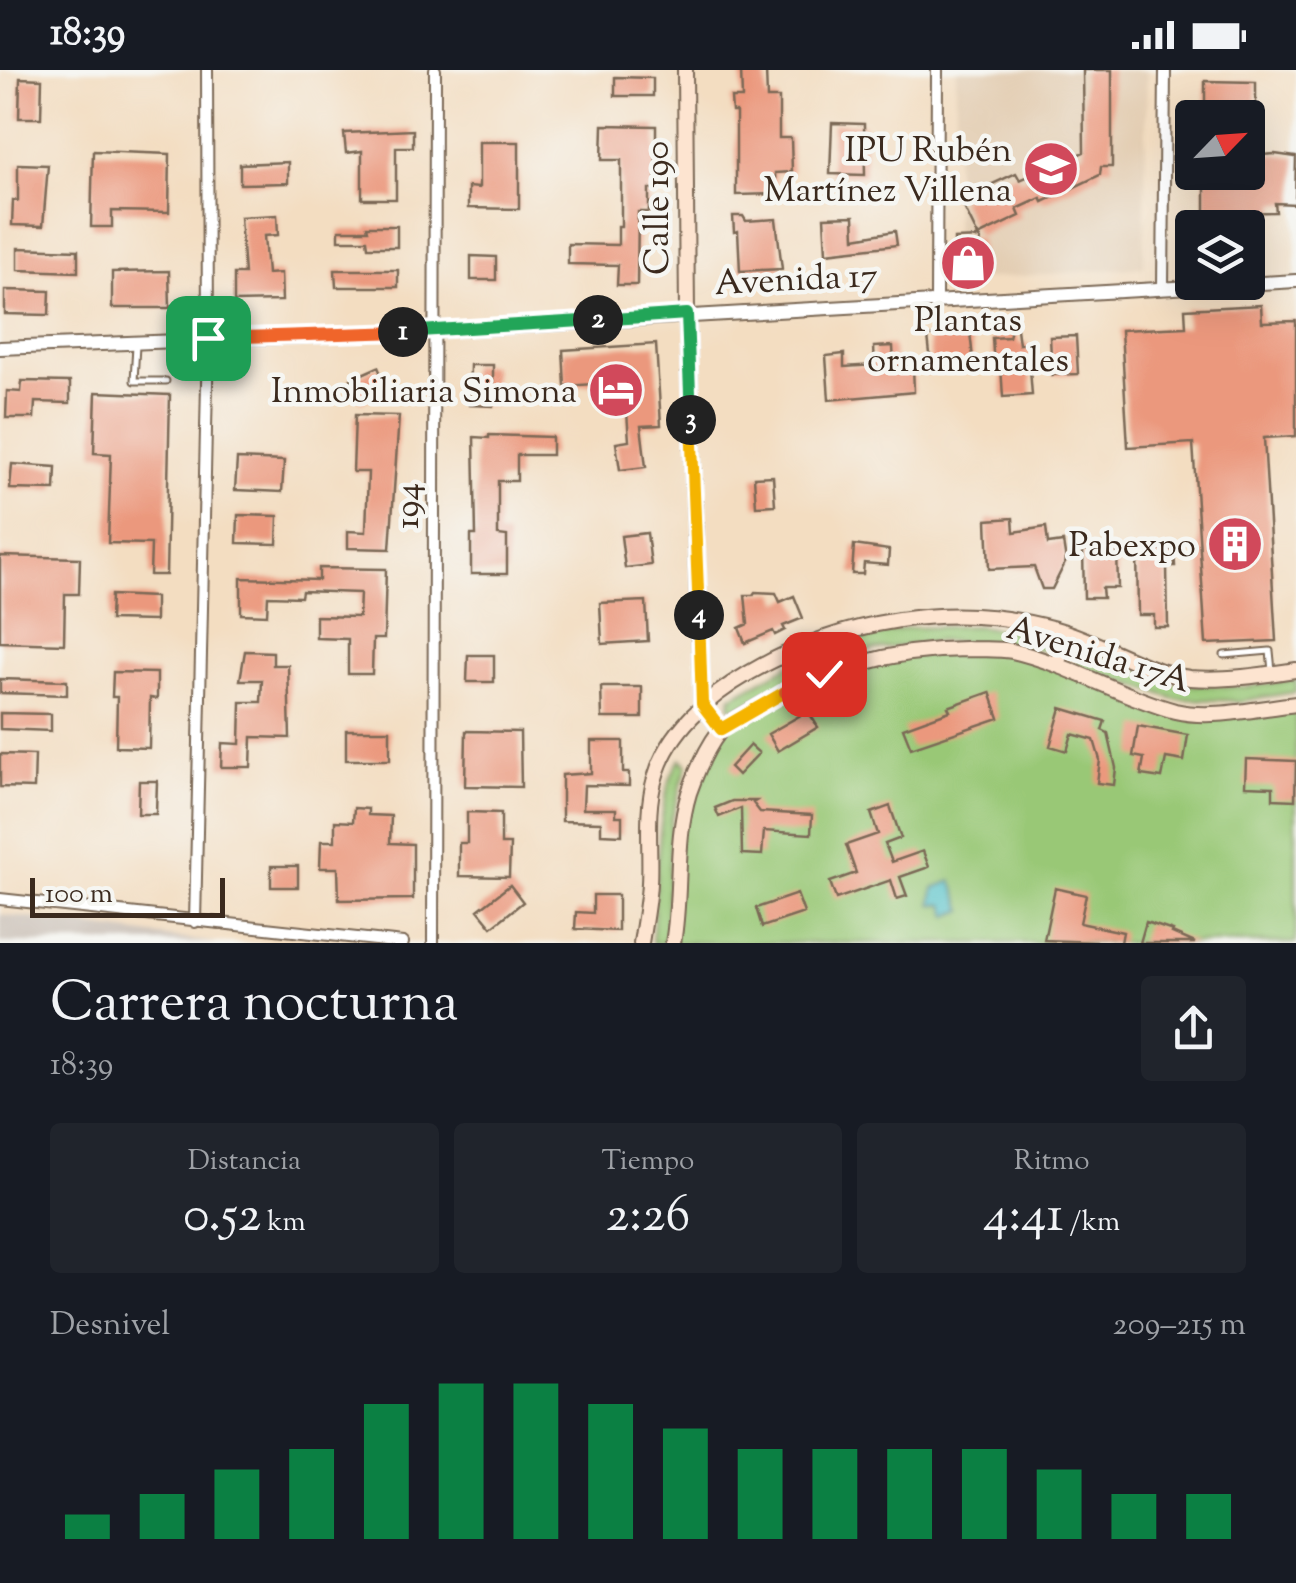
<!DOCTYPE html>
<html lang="es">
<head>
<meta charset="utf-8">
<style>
	:root { --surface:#171b24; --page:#20242c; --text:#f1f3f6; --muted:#9ea1a6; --accent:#0b8043 }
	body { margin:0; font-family:"Sorts Mill Goudy",serif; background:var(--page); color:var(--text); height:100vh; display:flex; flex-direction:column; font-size:38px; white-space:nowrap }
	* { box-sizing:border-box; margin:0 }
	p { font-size:32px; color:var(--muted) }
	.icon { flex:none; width:55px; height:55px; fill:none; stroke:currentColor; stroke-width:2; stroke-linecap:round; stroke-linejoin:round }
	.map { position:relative; height:873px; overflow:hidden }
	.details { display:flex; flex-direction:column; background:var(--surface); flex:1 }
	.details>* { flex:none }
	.needle { width:65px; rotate:65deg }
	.fabs { position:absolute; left:1175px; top:30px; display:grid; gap:20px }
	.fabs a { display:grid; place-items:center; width:90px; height:90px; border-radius:10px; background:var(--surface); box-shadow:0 10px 40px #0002; font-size:50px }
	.scale { position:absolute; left:30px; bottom:25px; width:195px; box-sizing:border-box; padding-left:10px; border:5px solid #3b2a1e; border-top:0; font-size:28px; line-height:35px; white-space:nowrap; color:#3b2a1e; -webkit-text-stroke:8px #f6f6f2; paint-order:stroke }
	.pin { position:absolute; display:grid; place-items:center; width:85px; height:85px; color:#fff; margin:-42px; border-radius:20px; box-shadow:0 5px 15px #0006 }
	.km { position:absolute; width:50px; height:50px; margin:-25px; border-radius:50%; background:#222; color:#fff; font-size:28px; line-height:50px; text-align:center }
	.round { display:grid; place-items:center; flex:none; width:105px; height:105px; border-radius:10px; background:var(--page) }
	.overview { display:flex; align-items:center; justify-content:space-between; height:170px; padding:0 50px }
	h1 { font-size:55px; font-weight:600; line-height:75px }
	.stats { display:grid; grid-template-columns:repeat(3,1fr); gap:15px; height:170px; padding:10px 50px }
	.stats div { display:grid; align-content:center; border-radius:10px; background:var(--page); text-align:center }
	.stats b { font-size:50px; font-weight:600 }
	.stats small { font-size:28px; font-weight:400 }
	.stats p { font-size:28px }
	.chart { height:280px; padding:20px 50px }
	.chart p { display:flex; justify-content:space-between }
	.chart svg { width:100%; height:180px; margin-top:10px; stroke:var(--accent); stroke-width:6 }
	.status { display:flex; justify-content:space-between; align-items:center; height:70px; padding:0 50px; background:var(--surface); direction:ltr }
	.status svg { height:28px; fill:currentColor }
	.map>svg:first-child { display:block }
	.built { fill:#e3cdb2 }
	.industrial { fill:#ccc2b9 }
	.green { fill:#99c876; stroke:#6a794a; stroke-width:2.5 }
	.water { fill:#54c2c9; stroke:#487674; stroke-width:2.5 }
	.building { fill:#eb987d }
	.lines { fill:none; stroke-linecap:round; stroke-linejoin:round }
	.service-casing { stroke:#7b6957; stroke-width:9 }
	.minor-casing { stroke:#7b6957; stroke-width:14 }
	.tertiary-casing { stroke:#7b6957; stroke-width:16 }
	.secondary-casing { stroke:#7b6957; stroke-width:18 }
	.service { stroke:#fff; stroke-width:5 }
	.minor { stroke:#fff; stroke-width:10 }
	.tertiary { stroke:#fff; stroke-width:12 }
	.secondary { stroke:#fde4d0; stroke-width:14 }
	.split-1-casing { stroke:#fff; stroke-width:20 }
	.split-2-casing { stroke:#fff; stroke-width:20 }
	.split-3-casing { stroke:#fff; stroke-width:20 }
	.split-4-casing { stroke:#fff; stroke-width:20 }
	.split-5-casing { stroke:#fff; stroke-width:20 }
	.split-6-casing { stroke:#fff; stroke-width:20 }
	.split-1 { stroke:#f0652b; stroke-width:12 }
	.split-2 { stroke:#22a559; stroke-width:12 }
	.split-3 { stroke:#22a559; stroke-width:12 }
	.split-4 { stroke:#f5b400; stroke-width:12 }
	.split-5 { stroke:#f5b400; stroke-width:12 }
	.split-6 { stroke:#f0652b; stroke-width:12 }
	.labels { text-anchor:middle; stroke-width:9; stroke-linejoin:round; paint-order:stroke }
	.poi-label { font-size:35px; fill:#3b2a1e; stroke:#f6f6f2; text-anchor:end }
	.street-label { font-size:35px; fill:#3b2a1e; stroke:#f6f6f2 }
</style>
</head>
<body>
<div class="status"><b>18:39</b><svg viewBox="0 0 49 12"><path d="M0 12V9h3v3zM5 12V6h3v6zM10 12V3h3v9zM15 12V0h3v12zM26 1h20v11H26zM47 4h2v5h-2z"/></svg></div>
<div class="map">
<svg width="1296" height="873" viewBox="0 0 1296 873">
	<rect width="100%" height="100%" fill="#f6f6f2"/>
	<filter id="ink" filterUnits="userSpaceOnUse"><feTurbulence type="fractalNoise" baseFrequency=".01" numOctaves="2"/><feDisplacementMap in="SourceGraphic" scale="20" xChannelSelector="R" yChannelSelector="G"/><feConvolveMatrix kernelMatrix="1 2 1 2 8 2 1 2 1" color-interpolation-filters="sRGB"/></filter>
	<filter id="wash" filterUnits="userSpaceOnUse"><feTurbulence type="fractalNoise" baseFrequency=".0048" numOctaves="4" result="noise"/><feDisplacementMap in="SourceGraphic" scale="40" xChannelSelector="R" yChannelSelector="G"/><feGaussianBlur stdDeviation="2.25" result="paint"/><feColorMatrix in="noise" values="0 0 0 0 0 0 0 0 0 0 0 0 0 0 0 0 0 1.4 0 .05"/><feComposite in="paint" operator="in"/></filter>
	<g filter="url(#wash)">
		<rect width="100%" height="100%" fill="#f3ddc1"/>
		<path class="built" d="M956,0H1147L1144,197L955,211Z"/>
		<path class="industrial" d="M0,844L175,868L218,873H0Z"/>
		<path class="green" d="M976,556L1037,564L1046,568L1047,576L1043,580L1002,573L939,571L873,580L822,596L734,640L730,636L731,627L819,579L907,558Z
			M1008,580L1176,641L1296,634V873H673L679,765L721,659L875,588Z
			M1081,580L1091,582L1172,614L1247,617L1296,610V622L1241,631L1175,629L1081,597L1076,590Z
			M681,689L687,695L671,751L666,866L663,873H652C656,832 656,715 681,689Z"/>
		<path class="water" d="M952,811L964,840L949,846L945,835L932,834L934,818Z"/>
		<g id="blocks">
			<path class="building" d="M741,0H766L767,28H779V68H791L792,102L775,103L776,124L736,125V42H732L731,28H742Z
				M1083,0H1112V97H1101L1100,105L1043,132L1041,128L1017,139L1020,146L978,166L960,129L1016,103L1020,110L1084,82Z
				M615,7L653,8V26H615Z
				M20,8L42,9L41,48H19Z
				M1205,11L1256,12V37L1205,35Z
				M832,53L864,54L865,105L830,104Z
				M603,55L656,56V119H649V142H638L637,215H617L618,195L568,194V174L618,175V156H621V90H602Z
				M413,60V77H396V129H362V81L346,83L344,63Z
				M479,72H519V139L468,138V117L479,118Z
				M93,81L170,84L169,142L112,141V157H91Z
				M1275,84L1296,87L1295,134L1275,133L1276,142L1224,143V154L1205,153V102H1248V86Z
				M288,92V113L240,114V94Z
				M18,94L48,95L43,156L12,155L13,130L18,131Z
				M277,145L278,165L264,166L267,204L281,203L282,231L234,232V204H244L240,147Z
				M733,146H743L746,151L776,149L782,199L740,201L738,161L734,162Z
				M854,146L855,168L895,161L897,175L826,183L824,147Z
				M367,156H397V177H368L367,170H339V160H368Z
				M980,168L981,189H973L974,199L961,200L960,182L954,181V169Z
				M18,178L78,180V202L18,200Z
				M471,186L496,187V210H471Z
				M335,200H398V217H336Z
				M169,201L170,238H112V202Z
				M5,220L50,221L49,245L5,244Z
				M1261,235L1262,252L1296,251V366L1264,368L1276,571L1206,574L1193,373L1128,377L1121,260L1186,257L1185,239Z
				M1015,244L1019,274L1028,273L1032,325L1003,327L1001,296H994L992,268L1009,267Z
				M970,262L974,298L932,302L928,266Z
				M1076,266L1078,304L1052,305L1050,267Z
				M656,274L661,355L641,356L646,397L620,400L616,373L629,371L625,312L565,316L563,280Z
				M893,276L894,297L913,296L914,322L829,330L826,286L844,284V297L875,295L874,277Z
				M470,295H493V336L469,335Z
				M378,297L388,320L361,332L351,309Z
				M22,311L70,312V333L35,332L34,348H6L7,321L21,322Z
				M96,322L170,325L166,505H150L151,474L108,473L111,384L94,383Z
				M355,345L399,346L390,479L348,478V461L366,462L368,402H353Z
				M489,365L552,367V385H517V411H498V465L507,466V504H471V465H476L474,367L489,368Z
				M237,389L284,391L282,422L235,420Z
				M12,394L56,397L55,420L10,419Z
				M773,406L775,435L756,436L754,407Z
				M238,445L278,446L277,474L237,473Z
				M1013,448L1014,462L1046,457L1048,474L1063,472L1066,491L1052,519H1042L1034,497L989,499L987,450Z
				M647,463L651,495L625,498L621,466Z
				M854,475L889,480L888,495L864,493L863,504H852Z
				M1083,480H1117L1118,518H1102L1103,528H1084Z
				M1137,480H1174L1175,496H1167L1168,557H1154V545H1138Z
				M0,486L80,488L79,524H65L64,574L0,572Z
				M319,498L386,499L384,569H373L372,604H348V569L316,568V546L359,547L360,523L302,521L301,527L268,526L267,545L241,544V508L319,510Z
				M755,522L776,523L780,532L794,526L803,548L783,556L785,560L775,565L773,561L745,573L739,558L748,554L745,525H753Z
				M111,525L155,527V551L110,550Z
				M646,531L648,571L602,574L600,533Z
				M245,581L273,582V595H288L290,668L252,667L251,697H221L222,673L240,674L241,632H261L262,610H240Z
				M468,585H494V612H467Z
				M113,602L157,603V629L150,628L149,678L116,677L117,627H112Z
				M0,609L67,611V625L0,623Z
				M601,617H642V648H602Z
				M990,622L999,648L911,678L903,658L950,641L948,637Z
				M1061,638L1105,651L1102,660L1108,663L1116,698L1114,715L1097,713L1100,690L1094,670L1072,664L1067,681L1050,676Z
				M808,641L818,657L778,681L768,664Z
				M0,643L51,644V661L0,659Z
				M1138,656L1188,665L1184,691L1166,688L1162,708L1141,705L1144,688L1133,686Z
				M346,660H390V690H346Z
				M466,661L520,662L521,717L465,716Z
				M591,671H623V703H629V716L584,715L583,739H616V746H622V765L601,764V752L562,751V705L591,703Z
				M750,675L759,683L738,705L730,697Z
				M0,684L35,685L34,718L0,717Z
				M1246,689L1296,691L1295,730L1273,729V717L1245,716Z
				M139,711H157L156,744H138Z
				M732,731H756L753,733L760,742L812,745L811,764L764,761L762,785L742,784L741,738L719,747L715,738Z
				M890,736L901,768L885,774L892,792L923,781L929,797L900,807L907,826L897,829L891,810L836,829L830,812L856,803L846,775L878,764L871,743Z
				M354,738L368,739V745L391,746L390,773L413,774V829L339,830L338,798H320L321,771H335V751L353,752Z
				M467,742L501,743V774H510L509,807L459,806V773H467Z
				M271,796H298V817H271Z
				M510,815L523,832L492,857L478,840Z
				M1055,818L1086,825L1080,853L1123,862L1121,873L1044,870Z
				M797,824L804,843L762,857L756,838Z
				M593,825H618V861L575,859L576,842L593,843Z
				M1146,852L1173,861L1172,863L1195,873H1140Z"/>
		</g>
	</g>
	<g filter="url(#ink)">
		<use href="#blocks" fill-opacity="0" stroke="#7b6957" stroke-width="2.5"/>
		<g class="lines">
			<g class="service-casing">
				<path id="service" d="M136,275L134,311H166
					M1224,585L1270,581L1272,601"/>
			</g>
			<g class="minor-casing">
				<path id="minor" d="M1163,218L1165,0
					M936,231L937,0
					M0,829L403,873
					M195,852L208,269L207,0
					M433,873L435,0"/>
			</g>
			<g class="tertiary-casing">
				<path id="tertiary" d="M0,278L433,261L1296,211"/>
			</g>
			<g class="secondary-casing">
				<path id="secondary" d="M685,0L687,245L702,635L721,659
					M1058,595L1064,562
					M641,873C644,853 648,833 649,813C651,778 645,742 655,708C668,661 709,626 749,603C841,550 951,530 1055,559C1097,570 1148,603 1190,608C1224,611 1263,605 1296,600
					M673,873C682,823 674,772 689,723C696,703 706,679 719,662C726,653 741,647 751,641C817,602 888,579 966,579C981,580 997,578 1012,581C1069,594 1119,626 1175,641C1212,650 1258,638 1296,634"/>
			</g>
			<use href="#service" class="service"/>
			<use href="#minor" class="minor"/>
			<use href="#tertiary" class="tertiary"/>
			<use href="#secondary" class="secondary"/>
		</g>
	</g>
	<g class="lines" filter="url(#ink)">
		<g class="split-1-casing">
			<path id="split-1" d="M208,268L403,262"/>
		</g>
		<g class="split-2-casing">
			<path id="split-2" d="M403,262L598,250"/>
		</g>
		<g class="split-3-casing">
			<path id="split-3" d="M598,250L687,244L691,350"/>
		</g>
		<g class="split-4-casing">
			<path id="split-4" d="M691,350L699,545"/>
		</g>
		<g class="split-5-casing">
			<path id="split-5" d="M699,545L702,634L721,659L785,622"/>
		</g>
		<g class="split-6-casing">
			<path id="split-6" d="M785,622L824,604"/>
		</g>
		<use href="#split-1" class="split-1"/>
		<use href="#split-2" class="split-2"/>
		<use href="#split-3" class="split-3"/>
		<use href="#split-4" class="split-4"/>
		<use href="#split-5" class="split-5"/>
		<use href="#split-6" class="split-6"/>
	</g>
	<defs>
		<g id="school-disc" transform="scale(2.875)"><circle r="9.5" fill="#d1495b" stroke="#f6f6f2"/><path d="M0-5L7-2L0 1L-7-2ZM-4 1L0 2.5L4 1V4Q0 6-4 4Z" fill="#fff"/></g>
		<g id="shop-disc" transform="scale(2.875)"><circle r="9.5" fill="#d1495b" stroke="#f6f6f2"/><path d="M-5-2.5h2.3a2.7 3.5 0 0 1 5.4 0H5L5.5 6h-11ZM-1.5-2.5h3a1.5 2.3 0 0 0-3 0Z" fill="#fff"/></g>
		<g id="hotel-disc" transform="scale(2.875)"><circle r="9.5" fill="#d1495b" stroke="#f6f6f2"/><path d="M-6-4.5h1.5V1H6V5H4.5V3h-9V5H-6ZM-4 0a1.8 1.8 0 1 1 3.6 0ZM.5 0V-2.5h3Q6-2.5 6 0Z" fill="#fff"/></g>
		<g id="building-disc" transform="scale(2.875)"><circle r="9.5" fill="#d1495b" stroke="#f6f6f2"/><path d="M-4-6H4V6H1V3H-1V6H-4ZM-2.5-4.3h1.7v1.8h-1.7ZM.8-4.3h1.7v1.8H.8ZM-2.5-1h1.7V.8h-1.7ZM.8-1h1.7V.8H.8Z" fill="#fff"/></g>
	</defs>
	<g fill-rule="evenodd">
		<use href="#school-disc" x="1051" y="99"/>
		<use href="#shop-disc" x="968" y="193"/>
		<use href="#hotel-disc" x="616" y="320"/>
		<use href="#building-disc" x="1235" y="474"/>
	</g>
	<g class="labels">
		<g class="poi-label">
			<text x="1012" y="91">IPU Rubén<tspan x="1012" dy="40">Martínez Villena</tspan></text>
			<text x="968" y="261" text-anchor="middle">Plantas<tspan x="968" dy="40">ornamentales</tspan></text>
			<text x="577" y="332">Inmobiliaria Simona</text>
			<text x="1196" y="486">Pabexpo</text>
		</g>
		<g class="street-label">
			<text transform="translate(656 138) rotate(-90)" y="12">Calle 190</text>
			<text transform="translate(796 208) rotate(-3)" y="12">Avenida 17</text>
			<text transform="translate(406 436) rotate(-90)" y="12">194</text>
			<text transform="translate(1099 583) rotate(17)" y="12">Avenida 17A</text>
		</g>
	</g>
</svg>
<div class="fabs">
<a><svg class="needle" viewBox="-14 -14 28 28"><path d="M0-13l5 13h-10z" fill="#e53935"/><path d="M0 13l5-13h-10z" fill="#9ea1a6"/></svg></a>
<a><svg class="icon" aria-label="layers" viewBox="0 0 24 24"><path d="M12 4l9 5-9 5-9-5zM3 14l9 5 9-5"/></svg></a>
</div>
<div class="scale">100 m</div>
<div class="pin" style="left:208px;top:268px;background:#1e9e55"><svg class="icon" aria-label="arrive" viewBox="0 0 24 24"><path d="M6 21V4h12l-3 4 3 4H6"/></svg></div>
<div class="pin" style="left:824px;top:604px;background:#d93025"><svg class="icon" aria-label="check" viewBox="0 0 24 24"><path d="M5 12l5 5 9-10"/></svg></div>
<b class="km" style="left:403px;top:262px">1</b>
<b class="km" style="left:598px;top:250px">2</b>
<b class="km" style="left:691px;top:350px">3</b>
<b class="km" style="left:699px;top:545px">4</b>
</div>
<section class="details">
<div class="overview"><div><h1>Carrera nocturna</h1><p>18:39</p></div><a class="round"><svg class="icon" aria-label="share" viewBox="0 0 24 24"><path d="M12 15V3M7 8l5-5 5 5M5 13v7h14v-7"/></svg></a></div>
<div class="stats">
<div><p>Distancia</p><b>0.52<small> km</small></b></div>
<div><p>Tiempo</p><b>2:26</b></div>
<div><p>Ritmo</p><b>4:41<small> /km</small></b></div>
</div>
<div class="chart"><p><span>Desnivel</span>209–215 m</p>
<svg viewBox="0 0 160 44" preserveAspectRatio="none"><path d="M5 44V38M15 44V33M25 44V27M35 44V22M45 44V11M55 44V6M65 44V6M75 44V11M85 44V17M95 44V22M105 44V22M115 44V22M125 44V22M135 44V27M145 44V33M155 44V33"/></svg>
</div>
</section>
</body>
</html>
